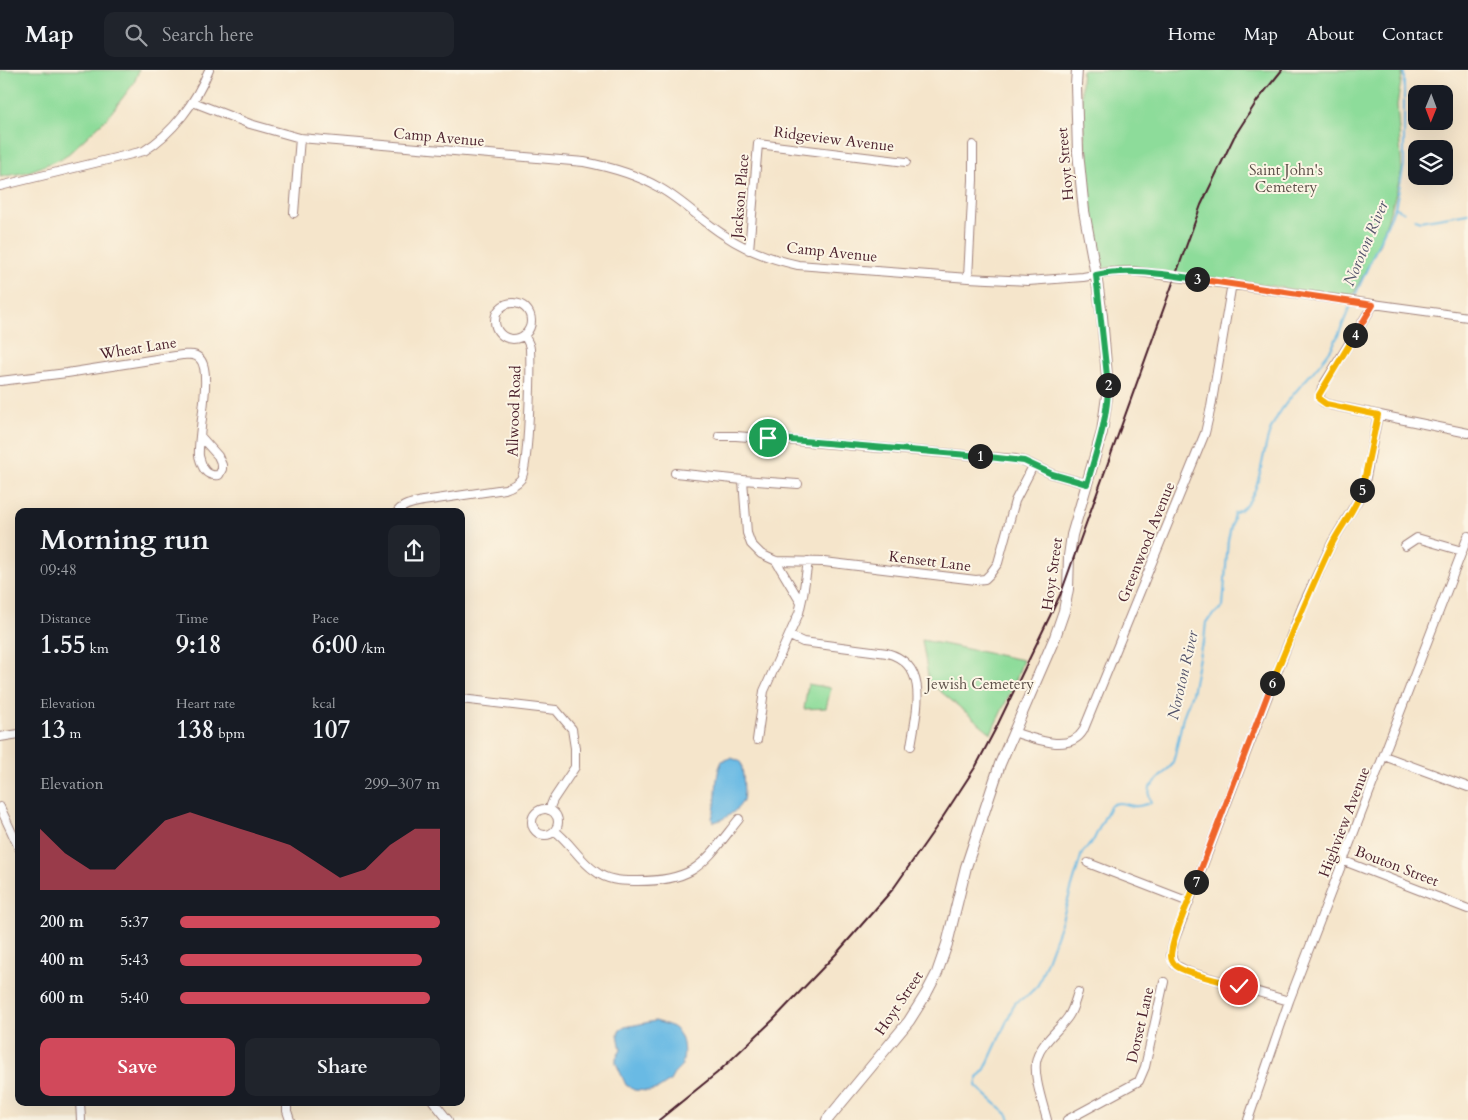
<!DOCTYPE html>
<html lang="en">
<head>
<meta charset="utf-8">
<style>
	:root { --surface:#171b24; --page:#20242c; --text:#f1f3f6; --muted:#9ea1a6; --line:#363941; --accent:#d1495b }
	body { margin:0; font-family:Cardo,serif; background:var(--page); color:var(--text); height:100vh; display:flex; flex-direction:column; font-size:19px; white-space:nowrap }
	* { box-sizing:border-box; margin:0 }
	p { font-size:16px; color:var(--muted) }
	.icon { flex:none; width:28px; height:28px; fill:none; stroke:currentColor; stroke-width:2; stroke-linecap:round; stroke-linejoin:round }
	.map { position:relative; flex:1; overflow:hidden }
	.drawer { position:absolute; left:15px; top:438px; width:450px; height:598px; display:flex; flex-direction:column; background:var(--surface); border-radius:10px; box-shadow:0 5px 20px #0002 }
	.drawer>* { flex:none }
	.needle { width:32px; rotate:181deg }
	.tools { position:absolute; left:1408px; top:15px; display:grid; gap:10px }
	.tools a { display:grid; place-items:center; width:45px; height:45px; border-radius:10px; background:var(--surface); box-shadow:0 5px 20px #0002; font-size:25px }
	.pin { position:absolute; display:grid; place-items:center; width:42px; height:42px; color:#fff; margin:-21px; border:2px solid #fff; border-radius:50%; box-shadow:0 1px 5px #0007 }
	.km { position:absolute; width:25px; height:25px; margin:-12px; border-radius:50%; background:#222; color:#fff; font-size:14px; line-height:25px; text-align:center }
	.round { display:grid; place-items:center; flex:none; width:52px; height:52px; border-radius:10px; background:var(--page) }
	.headline { display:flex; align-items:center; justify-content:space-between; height:85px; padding:0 25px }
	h1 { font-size:28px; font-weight:700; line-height:38px }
	.figures { display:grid; grid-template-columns:repeat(3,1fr); gap:8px; height:85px; padding:5px 25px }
	.figures div { display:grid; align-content:center }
	.figures b { font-size:25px; font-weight:700 }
	.figures small { font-size:14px; font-weight:400 }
	.figures p { font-size:14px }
	.chart { height:140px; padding:10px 25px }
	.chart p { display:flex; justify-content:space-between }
	.chart svg { width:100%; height:90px; margin-top:5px; fill:var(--accent); opacity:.7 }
	.primary-button { display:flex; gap:10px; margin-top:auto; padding:10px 25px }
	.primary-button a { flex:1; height:58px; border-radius:10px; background:var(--accent); color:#fff; font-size:20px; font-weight:700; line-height:58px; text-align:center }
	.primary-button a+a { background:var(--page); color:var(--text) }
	ul { padding:0 25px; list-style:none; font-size:16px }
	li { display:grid; grid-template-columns:80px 60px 1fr; align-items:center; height:38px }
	li i { height:12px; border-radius:6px; background:var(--accent) }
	header { display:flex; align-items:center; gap:30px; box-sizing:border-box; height:70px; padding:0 25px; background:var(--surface); border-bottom:1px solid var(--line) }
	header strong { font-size:24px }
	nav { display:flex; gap:28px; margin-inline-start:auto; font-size:18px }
	.search { width:350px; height:45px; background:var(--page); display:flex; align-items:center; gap:12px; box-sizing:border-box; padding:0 18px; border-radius:10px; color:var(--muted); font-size:19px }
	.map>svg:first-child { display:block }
	.green { fill:#8ddc9a; stroke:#6c7e62 }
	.water { fill:#69bae4; stroke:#5a6c88 }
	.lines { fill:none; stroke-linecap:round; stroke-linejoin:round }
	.stream { stroke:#69bae4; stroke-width:2 }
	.minor-casing { stroke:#a0827b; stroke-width:10 }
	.major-casing { stroke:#a0827b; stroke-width:12 }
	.minor { stroke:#fff; stroke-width:8 }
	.major { stroke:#fff; stroke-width:10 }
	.rail { stroke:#4a1f2b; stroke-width:2 }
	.split-1-casing { stroke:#fff; stroke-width:10 }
	.split-2-casing { stroke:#fff; stroke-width:10 }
	.split-3-casing { stroke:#fff; stroke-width:10 }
	.split-4-casing { stroke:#fff; stroke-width:10 }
	.split-5-casing { stroke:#fff; stroke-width:10 }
	.split-6-casing { stroke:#fff; stroke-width:10 }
	.split-7-casing { stroke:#fff; stroke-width:10 }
	.split-8-casing { stroke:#fff; stroke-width:10 }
	.split-1 { stroke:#22a559; stroke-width:6 }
	.split-2 { stroke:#22a559; stroke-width:6 }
	.split-3 { stroke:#22a559; stroke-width:6 }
	.split-4 { stroke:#f0652b; stroke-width:6 }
	.split-5 { stroke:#f5b400; stroke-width:6 }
	.split-6 { stroke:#f5b400; stroke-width:6 }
	.split-7 { stroke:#f0652b; stroke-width:6 }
	.split-8 { stroke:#f5b400; stroke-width:6 }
	.labels { text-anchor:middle; stroke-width:4; stroke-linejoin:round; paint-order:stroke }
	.street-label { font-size:15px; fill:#4a1f2b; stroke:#fcf5e5 }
	.park-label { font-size:15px; fill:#5b4e47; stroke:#fcf5e5 }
	.water-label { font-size:16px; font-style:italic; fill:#55556c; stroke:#fcf5e5 }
</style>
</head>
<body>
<header>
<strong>Map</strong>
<div class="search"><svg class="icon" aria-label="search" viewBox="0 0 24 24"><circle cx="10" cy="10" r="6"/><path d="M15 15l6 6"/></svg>Search here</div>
<nav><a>Home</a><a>Map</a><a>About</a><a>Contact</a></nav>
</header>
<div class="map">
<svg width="1468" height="1050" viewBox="0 0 1468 1050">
	<rect width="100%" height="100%" fill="#fcf5e5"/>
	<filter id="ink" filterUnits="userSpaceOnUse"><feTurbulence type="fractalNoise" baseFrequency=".02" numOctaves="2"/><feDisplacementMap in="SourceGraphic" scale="10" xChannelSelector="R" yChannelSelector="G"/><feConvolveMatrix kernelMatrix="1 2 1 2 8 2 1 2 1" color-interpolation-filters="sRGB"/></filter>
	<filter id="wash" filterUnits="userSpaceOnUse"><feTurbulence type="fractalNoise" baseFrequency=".0096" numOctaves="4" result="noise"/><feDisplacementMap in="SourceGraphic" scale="20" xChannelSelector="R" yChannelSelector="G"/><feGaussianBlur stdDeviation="1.12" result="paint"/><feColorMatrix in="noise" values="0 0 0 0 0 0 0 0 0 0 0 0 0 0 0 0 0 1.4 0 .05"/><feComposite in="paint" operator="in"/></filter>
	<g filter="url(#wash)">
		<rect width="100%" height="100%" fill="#f5e5cb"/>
		<path class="green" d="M0,0H139L134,13L107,48L65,87L28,102L0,107Z
			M1082,0H1403L1397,35L1402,100L1394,130L1379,175L1355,221L1349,229L1266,215L1121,196L1099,199C1092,157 1088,115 1085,73C1083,49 1079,24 1082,0Z
			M922,570L1023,590L1014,615L991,663L929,612Z
			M808,614L831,618L826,638L804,639Z"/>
		<path class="water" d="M730,688L738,690L741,693C743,700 745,723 743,730C739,740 724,750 714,752L712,748C719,730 713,708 722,691Z
			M655,951C661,953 669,954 674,958C685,966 685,984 682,995L675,1002L670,1011L658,1019L649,1021L634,1020L626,1015L616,993V988L621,980L618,964L620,960L625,957Z"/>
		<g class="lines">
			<path class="stream" d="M1395,137L1404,142
				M1415,149L1420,151L1468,143
				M1353,230L1395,137L1404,96V0
				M1010,1050L1008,1045L976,1016L978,1007L985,999L1015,933L1028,925L1038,915L1062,850L1082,783L1093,771L1110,736C1119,730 1125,735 1134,736C1139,737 1146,734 1151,733L1149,726L1150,717L1172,695L1175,685L1183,647L1192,623L1201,577L1204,571L1206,552L1223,536L1228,470L1234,443C1263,433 1260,383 1271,359C1284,328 1312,307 1331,279C1339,266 1345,248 1351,234"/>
		</g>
	</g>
	<g filter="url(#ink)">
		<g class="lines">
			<g class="minor-casing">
				<path id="minor" d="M193,32L250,54L300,68L584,92C610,97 636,104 660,118C683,131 702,151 724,165C747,181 771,189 798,195L968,208L1028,211L1083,207L1112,202L1132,201L1468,247
					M0,116L144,81C173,63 196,32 209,0
					M294,143L300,68
					M749,180L758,74L906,92
					M968,208L973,110V75
					M495 251a18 18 0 1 1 36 0a18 18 0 1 1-36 0Z
					M1373,235L1323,316C1318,327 1318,332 1331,335L1468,363
					M0,311L67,303L182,285C188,285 195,283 200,289C213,302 197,366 199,386C202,397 205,407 219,405L222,399V395L218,386L201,367
					M719,366H736L1016,389L1024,391L1052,404L1087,414
					M675,403L743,410
					M798,414L743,410L747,463L751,474L761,484L776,491L824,492L976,510L985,509L990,504L998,493L1015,431L1033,396
					M398,441C404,434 414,433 423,431L505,419C511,417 517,414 521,409C529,397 531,298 530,279C530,274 526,269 524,265
					M1405,476L1417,468L1462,481
					M776,491L801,533
					M790,566L803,572L887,583C931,595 916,643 911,676
					M461,629L556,640L572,659L575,678V697L553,730L549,740
					M1013,662C1033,668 1069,684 1083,661L1205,363L1211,337L1232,213
					M0,667L19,664
					M757,670L764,621L799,543L803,525L808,491
					M1384,686L1468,717
					M0,737L19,778
					M532 752a13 13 0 1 1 26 0a13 13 0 1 1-26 0Z
					M555,761C570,772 579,790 595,801C606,810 620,811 634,811C696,812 703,794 739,749
					M1344,791L1468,839
					M1088,793L1189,832
					M1289,931L1189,902L1175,895L1171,885L1174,871L1302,537L1333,471L1361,425L1365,412L1378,345
					M80,1031L81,1050
					M287,1031V1041L290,1050
					M433,1031L448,1050
					M1047,1050C1043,1034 1032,1003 1037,988C1042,972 1059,960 1068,947C1073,940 1075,931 1078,922
					M1067,1050L1139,1011L1145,997L1164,912
					M1248,1050L1289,931L1468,466"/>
			</g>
			<g class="major-casing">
				<path id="major" d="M827,1050L909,951L926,924L937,903L947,874L966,797L1000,694L1055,567L1064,541L1068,519L1069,486L1072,465L1102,362L1108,319L1102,246L1096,205L1084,141L1078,82L1076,15L1077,0"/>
			</g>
			<use href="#minor" class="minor"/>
			<use href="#major" class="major"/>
			<path class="rail" d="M659,1050L717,1003L773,950L836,884L893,819L935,759L976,696L996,658L1061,523L1201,135L1234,67L1257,31L1282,0"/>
		</g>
	</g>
	<g class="lines" filter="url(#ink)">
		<g class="split-1-casing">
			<path id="split-1" d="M768,368L980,386"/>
		</g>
		<g class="split-2-casing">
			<path id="split-2" d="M980,386L1024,391L1052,404L1087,414C1096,382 1108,349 1108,315"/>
		</g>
		<g class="split-3-casing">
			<path id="split-3" d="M1108,315L1096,205C1130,198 1163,204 1197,209"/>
		</g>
		<g class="split-4-casing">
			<path id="split-4" d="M1197,209L1373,235L1355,265"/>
		</g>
		<g class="split-5-casing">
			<path id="split-5" d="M1355,265L1319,325V329L1326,334L1378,345L1362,420"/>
		</g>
		<g class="split-6-casing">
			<path id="split-6" d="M1272,613C1291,566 1310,520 1332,474C1341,456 1355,440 1362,420"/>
		</g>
		<g class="split-7-casing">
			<path id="split-7" d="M1196,812L1272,613"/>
		</g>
		<g class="split-8-casing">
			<path id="split-8" d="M1196,812C1190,829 1171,869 1171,886C1171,889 1173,893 1176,896C1186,904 1225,912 1239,916"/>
		</g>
		<use href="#split-1" class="split-1"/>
		<use href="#split-2" class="split-2"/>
		<use href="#split-3" class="split-3"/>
		<use href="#split-4" class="split-4"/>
		<use href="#split-5" class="split-5"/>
		<use href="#split-6" class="split-6"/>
		<use href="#split-7" class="split-7"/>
		<use href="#split-8" class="split-8"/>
	</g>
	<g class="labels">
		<g class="street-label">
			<text transform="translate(439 67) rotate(5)" y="5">Camp Avenue</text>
			<text transform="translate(834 69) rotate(7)" y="5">Ridgeview Avenue</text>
			<text transform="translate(1065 94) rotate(-95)" y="5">Hoyt Street</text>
			<text transform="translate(740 126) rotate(-85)" y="5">Jackson Place</text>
			<text transform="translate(832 182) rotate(6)" y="5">Camp Avenue</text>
			<text transform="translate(138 278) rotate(-9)" y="5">Wheat Lane</text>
			<text transform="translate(514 341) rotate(-88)" y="5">Allwood Road</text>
			<text transform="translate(1146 472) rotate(-68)" y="5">Greenwood Avenue</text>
			<text transform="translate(930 491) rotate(7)" y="5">Kensett Lane</text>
			<text transform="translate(1052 504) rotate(-82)" y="5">Hoyt Street</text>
			<text transform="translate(1344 752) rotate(-69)" y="5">Highview Avenue</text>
			<text transform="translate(1397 796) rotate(21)" y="5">Bouton Street</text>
			<text transform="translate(899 933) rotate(-56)" y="5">Hoyt Street</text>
			<text transform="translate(1140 955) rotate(-77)" y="5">Dorset Lane</text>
		</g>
		<g class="park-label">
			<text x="1286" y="105">Saint John's<tspan x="1286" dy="17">Cemetery</tspan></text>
			<text x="980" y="619">Jewish Cemetery</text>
		</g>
		<g class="water-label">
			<text transform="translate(1365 173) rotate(-67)" y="6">Noroton River</text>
			<text transform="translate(1182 605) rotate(-77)" y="6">Noroton River</text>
		</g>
	</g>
</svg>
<div class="tools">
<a><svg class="needle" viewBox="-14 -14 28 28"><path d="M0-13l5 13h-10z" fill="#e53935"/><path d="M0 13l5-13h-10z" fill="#9ea1a6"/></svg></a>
<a><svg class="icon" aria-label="layers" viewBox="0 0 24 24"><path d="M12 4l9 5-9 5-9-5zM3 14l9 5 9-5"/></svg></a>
</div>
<div class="pin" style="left:768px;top:368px;background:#1e9e55"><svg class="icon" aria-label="arrive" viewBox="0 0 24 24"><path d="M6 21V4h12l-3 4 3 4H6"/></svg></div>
<div class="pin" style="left:1239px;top:916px;background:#d93025"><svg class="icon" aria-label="check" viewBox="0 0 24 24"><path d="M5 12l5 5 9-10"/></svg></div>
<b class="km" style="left:980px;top:386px">1</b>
<b class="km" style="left:1108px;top:315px">2</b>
<b class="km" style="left:1197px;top:209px">3</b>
<b class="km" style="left:1355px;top:265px">4</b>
<b class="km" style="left:1362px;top:420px">5</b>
<b class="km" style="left:1272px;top:613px">6</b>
<b class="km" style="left:1196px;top:812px">7</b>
<section class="drawer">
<div class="headline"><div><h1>Morning run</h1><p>09:48</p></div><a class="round"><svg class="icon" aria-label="share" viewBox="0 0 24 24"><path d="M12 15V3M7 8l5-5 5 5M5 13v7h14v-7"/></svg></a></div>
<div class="figures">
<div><p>Distance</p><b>1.55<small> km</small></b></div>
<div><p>Time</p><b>9:18</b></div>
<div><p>Pace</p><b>6:00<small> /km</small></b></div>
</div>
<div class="figures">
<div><p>Elevation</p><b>13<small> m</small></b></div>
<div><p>Heart rate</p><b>138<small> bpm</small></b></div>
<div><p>kcal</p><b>107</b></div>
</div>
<div class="chart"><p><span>Elevation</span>299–307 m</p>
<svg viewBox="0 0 160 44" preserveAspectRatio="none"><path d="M0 44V14L10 26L20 34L30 34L40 22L50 10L60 6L70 10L80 14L90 18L100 22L110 30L120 38L130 34L140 22L150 14L160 14V44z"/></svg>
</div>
<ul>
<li><b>200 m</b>5:37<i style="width:100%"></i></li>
<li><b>400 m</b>5:43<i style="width:93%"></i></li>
<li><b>600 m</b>5:40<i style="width:96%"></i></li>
</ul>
<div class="primary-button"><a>Save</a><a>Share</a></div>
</section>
</div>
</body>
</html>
